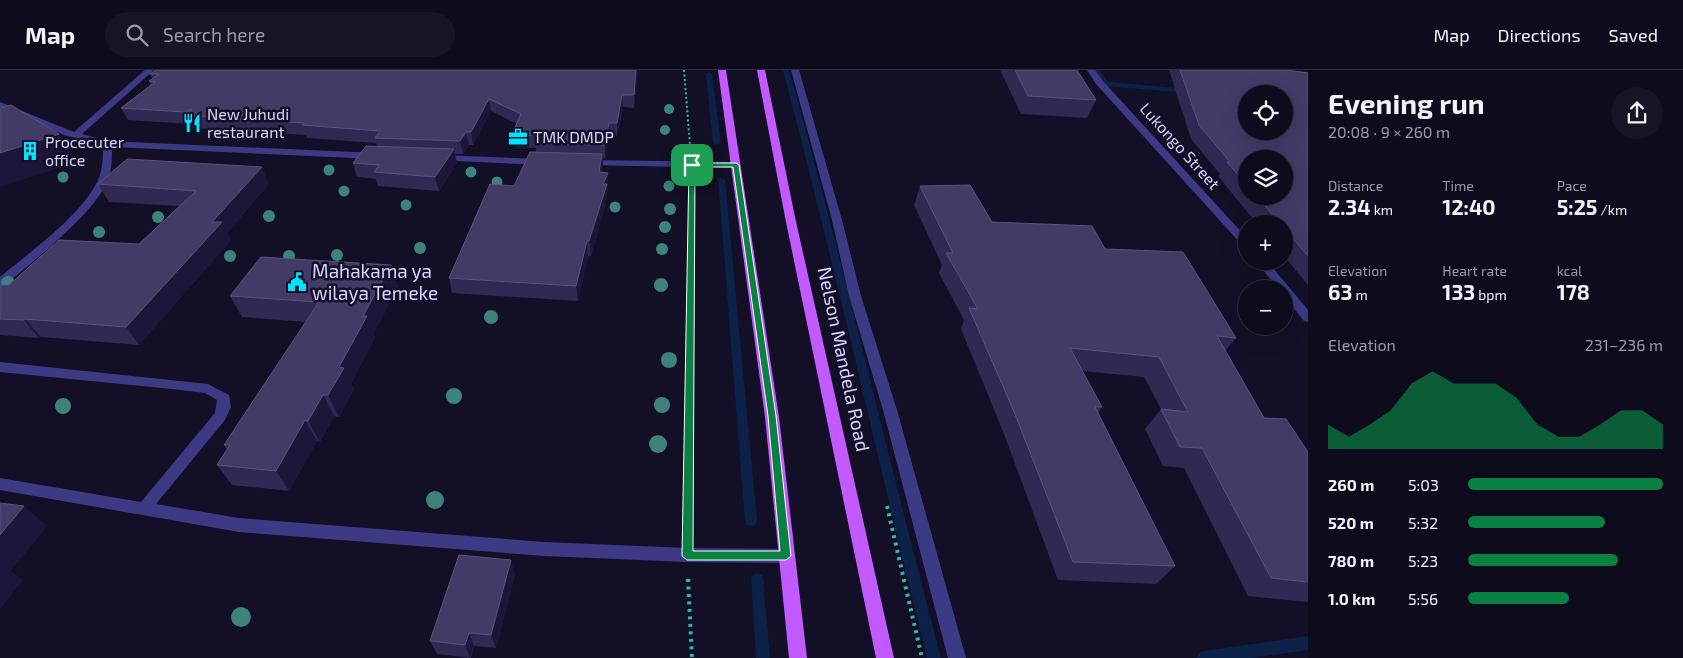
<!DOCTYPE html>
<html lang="en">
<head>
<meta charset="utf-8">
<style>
	:root { --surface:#0e0b1c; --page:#171425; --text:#f1f3f6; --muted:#9b9ba3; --line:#2e2b3b; --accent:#0b8043 }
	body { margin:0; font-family:"Exo 2",sans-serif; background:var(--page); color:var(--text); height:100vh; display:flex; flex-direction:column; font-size:19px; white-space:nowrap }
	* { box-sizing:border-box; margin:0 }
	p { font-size:16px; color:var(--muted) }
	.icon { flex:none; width:28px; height:28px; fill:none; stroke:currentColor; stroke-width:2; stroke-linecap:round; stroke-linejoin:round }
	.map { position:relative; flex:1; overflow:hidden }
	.details { display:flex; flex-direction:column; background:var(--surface); width:375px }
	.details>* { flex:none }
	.controls { position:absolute; left:1238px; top:15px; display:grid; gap:10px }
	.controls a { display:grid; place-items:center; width:55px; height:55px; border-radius:50%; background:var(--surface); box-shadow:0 5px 20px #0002,0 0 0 1px var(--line); font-size:25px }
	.pin { position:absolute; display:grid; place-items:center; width:42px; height:42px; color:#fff; margin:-21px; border-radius:10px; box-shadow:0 2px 8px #0006 }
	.round { display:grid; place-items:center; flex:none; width:52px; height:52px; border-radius:26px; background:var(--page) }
	.headline { display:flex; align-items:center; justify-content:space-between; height:85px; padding:0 20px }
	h1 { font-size:28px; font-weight:700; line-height:38px }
	.metrics { display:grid; grid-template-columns:repeat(3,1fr); gap:8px; height:85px; padding:5px 20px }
	.metrics div { display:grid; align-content:center }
	.metrics b { font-size:21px; font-weight:700 }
	.metrics small { font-size:14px; font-weight:400 }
	.metrics p { font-size:14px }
	.chart { height:140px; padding:10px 20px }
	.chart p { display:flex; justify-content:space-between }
	.chart svg { width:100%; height:90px; margin-top:5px; fill:var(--accent); opacity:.7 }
	ul { padding:0 20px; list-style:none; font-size:16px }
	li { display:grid; grid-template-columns:80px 60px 1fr; align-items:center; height:38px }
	li i { height:12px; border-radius:6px; background:var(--accent) }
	header { display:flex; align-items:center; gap:30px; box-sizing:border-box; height:70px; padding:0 25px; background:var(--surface); border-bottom:1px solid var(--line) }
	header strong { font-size:24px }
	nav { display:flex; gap:28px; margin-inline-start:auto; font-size:18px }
	.search { width:350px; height:45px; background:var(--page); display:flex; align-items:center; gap:12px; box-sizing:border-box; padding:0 18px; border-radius:28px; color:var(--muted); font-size:19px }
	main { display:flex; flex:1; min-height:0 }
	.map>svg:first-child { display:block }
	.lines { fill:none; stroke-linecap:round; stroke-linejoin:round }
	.stream { fill:#0c2248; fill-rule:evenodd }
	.path-far2 { stroke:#2fb8b0; stroke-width:2; stroke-dasharray:2 2.5; stroke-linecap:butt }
	.path-far1 { stroke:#2fb8b0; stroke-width:3; stroke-dasharray:2.5 4; stroke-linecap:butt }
	.path { stroke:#2fb8b0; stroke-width:4; stroke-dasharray:3 4.5; stroke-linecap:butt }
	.minor { fill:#3d3a85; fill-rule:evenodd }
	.major { fill:#c25bff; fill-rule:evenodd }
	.tree { fill:#3d827b }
	.wall { fill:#312854; fill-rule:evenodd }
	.shaded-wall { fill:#1d163a }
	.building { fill:#433a66; stroke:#5a527e; fill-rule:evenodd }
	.route { fill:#0b8043; stroke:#fff; fill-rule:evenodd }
	.labels { text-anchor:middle; stroke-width:5; stroke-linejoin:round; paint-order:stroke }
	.far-poi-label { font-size:16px; fill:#d9d4ff; stroke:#130f26; text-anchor:start }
	.far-street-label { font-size:16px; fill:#d9d4ff; stroke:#130f26 }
	.poi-label { font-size:19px; fill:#d9d4ff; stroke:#130f26; text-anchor:start }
	.street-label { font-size:19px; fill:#d9d4ff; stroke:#130f26 }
</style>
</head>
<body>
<header>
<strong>Map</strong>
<div class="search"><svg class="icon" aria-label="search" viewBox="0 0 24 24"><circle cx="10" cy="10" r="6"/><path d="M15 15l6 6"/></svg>Search here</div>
<nav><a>Map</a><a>Directions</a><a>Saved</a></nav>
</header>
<main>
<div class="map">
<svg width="1308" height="588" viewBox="0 0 1308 588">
	<rect width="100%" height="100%" fill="#130f26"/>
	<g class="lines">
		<path class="stream" d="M783,0H789C844,195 889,392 941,588H927C878,392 835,195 783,0Z
			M1093,0H1099L1108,12L1188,19L1191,21L1188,23L1106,16L1104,15Z
			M709,2L712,4L721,73L717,75L713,73L706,4Z
			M718,108H721L725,110L757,451L755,455L751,456L747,455L745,451Z
			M757,503L762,505L763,509L770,588H756L751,509L752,505Z
			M1308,566V580L1252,588H1197L1199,583L1204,581Z"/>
		<path class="path-far2" d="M684,0L690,75
			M692,145V114"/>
		<path class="path-far1" d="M689,336L692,144"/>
		<path class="path" d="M887,436L922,588
			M688,460L689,335
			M688,509L692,588"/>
		<path class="minor" d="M145,0H154L82,64L107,71L376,83L381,86L376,89L112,77C112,87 112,98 109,108C95,144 34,190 4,216L0,217V207C29,183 83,144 98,110C103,99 103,87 103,76L64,65L0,37V32L74,62Z
			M791,0H799L842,150L861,226L897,340L966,588H948L883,340L849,226L832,150Z
			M1087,0H1095L1102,10L1246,167V176L1242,175L1096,14Z
			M439,85L541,89L546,92L541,95L436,90L434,88Z
			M586,90L736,92L741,95L736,98L583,95V91Z
			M1256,191H1267L1308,240V252L1304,251L1284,226V219H1278Z
			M0,292L208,314L229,325L231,337L225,350L156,434L239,448L544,472L687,478L786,479L792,481L794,486L792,491L786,493L687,492L544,486L239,462L0,420V408L141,432L215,343L217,330L205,323L172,319L0,302Z"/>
		<path class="major" d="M718,0H726L779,347L807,588H789L765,347Z
			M757,0H765L795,147L894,588H876L785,147Z"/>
	</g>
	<g class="tree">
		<circle cx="669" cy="39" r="5"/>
		<circle cx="665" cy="60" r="5"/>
		<circle cx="77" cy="92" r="5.5"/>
		<circle cx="329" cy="100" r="5.5"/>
		<circle cx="471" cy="102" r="5.5"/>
		<circle cx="63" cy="107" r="5.5"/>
		<circle cx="497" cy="112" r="5.5"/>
		<circle cx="669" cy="116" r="5.5"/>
		<circle cx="344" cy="121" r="5.5"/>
		<circle cx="406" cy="135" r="5.5"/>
		<circle cx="615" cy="137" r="5.5"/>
		<circle cx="670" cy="139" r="6"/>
		<circle cx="269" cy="146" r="6"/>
		<circle cx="158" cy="147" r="6"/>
		<circle cx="665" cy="157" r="6"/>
		<circle cx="99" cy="162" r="6"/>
		<circle cx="420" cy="178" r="6"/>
		<circle cx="662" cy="179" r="6"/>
		<circle cx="337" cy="185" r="6"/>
		<circle cx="230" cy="186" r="6"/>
		<circle cx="289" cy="186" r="6"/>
		<circle cx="8" cy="213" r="7"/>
		<circle cx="661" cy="215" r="7"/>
		<circle cx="491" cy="247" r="7"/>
		<circle cx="669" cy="290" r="8"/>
		<circle cx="454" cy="326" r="8"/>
		<circle cx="662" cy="335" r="8"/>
		<circle cx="63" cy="336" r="8"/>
		<circle cx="658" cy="374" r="9"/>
		<circle cx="435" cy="430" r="9"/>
		<circle cx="241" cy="547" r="10"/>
	</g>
	<path class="wall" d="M156,0H638L634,38L623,37L617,66L610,65L605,88H603V98L602,102L608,117L607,121V129L591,186H588L578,231L452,223L449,208L514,116L536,82V78L514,77L512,64L517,54L491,41L473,75H469L463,84H455L457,93L439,121L378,116L376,109L357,107L353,93L377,77L376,73L307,68L306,65L192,58L190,54L128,50L121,38L151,15L149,11L153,9L150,4Z
		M1000,0H1077L1096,30L1087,48L1021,44Z
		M1169,0H1287L1308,3V215L1284,186V154H1257L1218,106L1220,104L1191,69ZM1246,89L1284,126H1246Z
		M98,114H269L227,163L231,170L139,275L41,267L39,268L0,265V215H9L139,174L179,136L109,132Z
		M920,116L992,152L1105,179L1236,268L1225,281L1264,348L1308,382V532L1248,526L1184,398L1163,396L1145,359L1161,339L1144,307L1082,301L1102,337L1098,343L1175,496L1156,514L1058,510L1004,364L961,259L964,250L939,203L942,195L914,135Z
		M391,195L398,217L374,263L375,267L351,314L354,319L339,347L334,346L320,372L317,371L289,421L232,415L217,395L227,380L224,375L306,252L242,247L230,226Z
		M515,504L496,578L474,576L471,588L437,584L430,571Z"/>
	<path class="shaded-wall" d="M636,0H638L634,38V25Z
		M622,25L623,37L617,66V53Z
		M489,29L491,41L473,75L471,62Z
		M609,53L610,65L605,88V75Z
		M466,62L469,75L463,84L460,71Z
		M59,64L77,92L0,117V83Z
		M454,79L457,93L439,121L435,107Z
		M602,84L603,98L599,116V102Z
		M262,97L269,114L227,163L231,170L139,275L126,257L212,152Z
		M608,103V117L607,121V129L591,186L589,171L603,114Z
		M587,171L588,186L578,231L576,216Z
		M391,195L398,217L374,263L375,267L351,314L354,319L339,347L328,325L339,297L363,246Z
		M25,249L41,267L39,268L24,250Z
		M323,325L334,346L320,372L308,351Z
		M305,350L317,371L289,421L276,401Z
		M24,436L47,456L11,501L23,510L0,539V465Z
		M511,490L515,504L496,578L491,565Z
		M469,563L474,576L470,588L465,575Z"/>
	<path class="building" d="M156,0H636L634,25H622L617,53H609L605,75L535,74L539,66L512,64L521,44L489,29L471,62H466L460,71L375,68L380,61L302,55L304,53L185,45L192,39L185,42L121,38L155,12L149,11L159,4H150Z
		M1015,0H1077L1096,30L1028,26Z
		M1180,0H1287L1308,3V186L1284,158V154H1280L1257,126H1284V89H1246V114L1227,92H1230L1199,55ZM1246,24H1284V61H1246Z
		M11,35L59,64L0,83V38Z
		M366,76L454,79L435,107L374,102L379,95L353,93Z
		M530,82L602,84L599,102L608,103L603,114H607L589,171H587L576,216L449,208L490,114L514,116Z
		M127,89L262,97L212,152H222L126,257L25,249L24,250L0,249V215H9L59,170L139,174L196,121L98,114Z
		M970,115L992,152L1092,156L1105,179L1183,182L1236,268L1217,266L1264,348L1286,349L1308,382V512L1271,508L1202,378L1180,377L1161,339L1188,342L1159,287L1070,278L1102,337H1095L1175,496L1073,492L1015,344L969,238L978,239L946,183H953L920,116Z
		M261,187L391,195L363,246H367L339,297L344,298L328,325H323L308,351L305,350L276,401L217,395L230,375H224L319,232L230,226Z
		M0,433L24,436L0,465Z
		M459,485L511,490L491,565L469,563L465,575L430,571Z"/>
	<path class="route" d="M736,93L739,95L776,346L791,486L786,490H687L682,486L689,95L692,93ZM695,97H733L768,346L780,481H693Z"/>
	<defs>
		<g id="restaurant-bare" transform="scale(1.5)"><path d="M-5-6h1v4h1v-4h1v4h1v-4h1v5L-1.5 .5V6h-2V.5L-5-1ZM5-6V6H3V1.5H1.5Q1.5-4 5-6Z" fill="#00e5ff" stroke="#130f26" stroke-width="2.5" paint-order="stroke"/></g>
		<g id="office-bare" transform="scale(1.5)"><path d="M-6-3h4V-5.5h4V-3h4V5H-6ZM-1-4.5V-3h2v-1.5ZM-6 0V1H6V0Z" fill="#00e5ff" stroke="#130f26" stroke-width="2.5" paint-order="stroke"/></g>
		<g id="building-bare" transform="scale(1.5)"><path d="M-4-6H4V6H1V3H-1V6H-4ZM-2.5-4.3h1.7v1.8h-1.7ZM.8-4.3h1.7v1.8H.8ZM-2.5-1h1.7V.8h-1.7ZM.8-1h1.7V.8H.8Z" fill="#00e5ff" stroke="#130f26" stroke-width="2.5" paint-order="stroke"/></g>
		<g id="civic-bare" transform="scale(1.5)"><path d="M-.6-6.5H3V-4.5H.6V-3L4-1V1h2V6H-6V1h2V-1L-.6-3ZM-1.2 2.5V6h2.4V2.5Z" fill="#00e5ff" stroke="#130f26" stroke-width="2.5" paint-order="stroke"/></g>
	</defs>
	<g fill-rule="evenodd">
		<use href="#restaurant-bare" x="192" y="53"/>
		<use href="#office-bare" x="518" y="67"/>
		<use href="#building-bare" x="30" y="81"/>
		<use href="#civic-bare" x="297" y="212"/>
	</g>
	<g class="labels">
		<g class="far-poi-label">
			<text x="207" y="50">New Juhudi<tspan x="207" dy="18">restaurant</tspan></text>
			<text x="533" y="73">TMK DMDP</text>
			<text x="45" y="78">Procecuter<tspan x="45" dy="18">office</tspan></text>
		</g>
		<g class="far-street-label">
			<text transform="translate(1180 76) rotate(48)" y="6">Lukongo Street</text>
		</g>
		<g class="poi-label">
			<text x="312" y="208">Mahakama ya<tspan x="312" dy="22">wilaya Temeke</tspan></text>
		</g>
		<g class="street-label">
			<text transform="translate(844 289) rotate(78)" y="7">Nelson Mandela Road</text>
		</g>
	</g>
</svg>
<div class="controls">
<a><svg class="icon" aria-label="locate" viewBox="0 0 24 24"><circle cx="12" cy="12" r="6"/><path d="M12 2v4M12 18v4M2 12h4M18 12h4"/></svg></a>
<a><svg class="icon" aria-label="layers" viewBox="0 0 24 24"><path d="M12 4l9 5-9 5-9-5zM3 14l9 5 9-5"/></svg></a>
<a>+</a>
<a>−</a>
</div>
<div class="pin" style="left:692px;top:95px;background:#1e9e55"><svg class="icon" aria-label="arrive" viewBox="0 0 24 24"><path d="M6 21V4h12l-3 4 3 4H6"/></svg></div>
</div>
<section class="details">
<div class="headline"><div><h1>Evening run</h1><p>20:08 · 9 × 260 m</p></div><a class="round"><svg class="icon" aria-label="share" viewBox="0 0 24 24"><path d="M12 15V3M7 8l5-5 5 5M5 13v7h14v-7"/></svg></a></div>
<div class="metrics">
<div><p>Distance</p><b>2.34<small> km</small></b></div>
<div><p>Time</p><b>12:40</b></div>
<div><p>Pace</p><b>5:25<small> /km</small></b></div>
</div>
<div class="metrics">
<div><p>Elevation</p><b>63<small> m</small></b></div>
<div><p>Heart rate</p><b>133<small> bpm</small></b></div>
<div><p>kcal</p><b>178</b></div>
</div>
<div class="chart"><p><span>Elevation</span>231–236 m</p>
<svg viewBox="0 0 160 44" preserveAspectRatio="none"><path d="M0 44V32L10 38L20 32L30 25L40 12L50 6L60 12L70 12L80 12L90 19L100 32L110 38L120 38L130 32L140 25L150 25L160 32V44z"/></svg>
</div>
<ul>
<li><b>260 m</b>5:03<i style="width:100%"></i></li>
<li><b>520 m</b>5:32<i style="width:70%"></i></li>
<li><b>780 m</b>5:23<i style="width:77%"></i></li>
<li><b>1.0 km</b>5:56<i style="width:52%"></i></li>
</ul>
</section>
</main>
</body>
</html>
